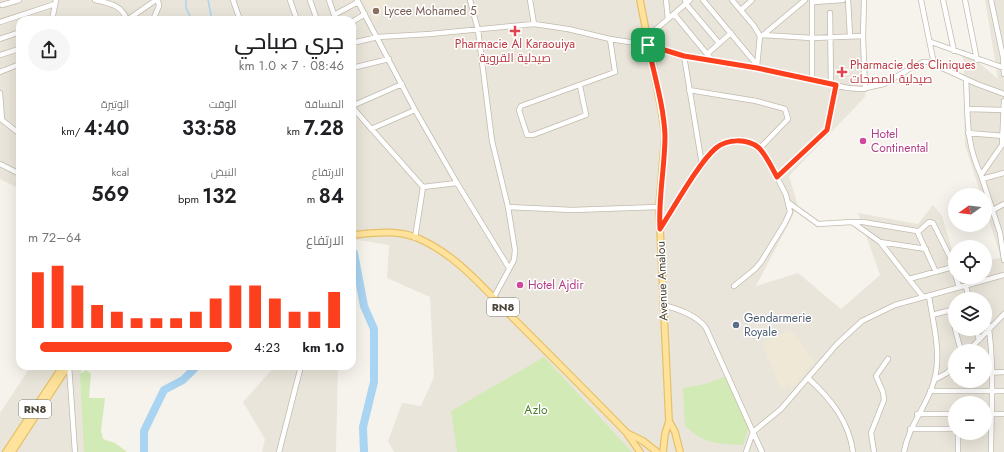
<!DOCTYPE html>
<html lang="ar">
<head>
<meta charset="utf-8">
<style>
	:root { --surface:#fff; --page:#f6f6f6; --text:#202124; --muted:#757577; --accent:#fc3f1d }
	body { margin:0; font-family:Jost,Cairo,sans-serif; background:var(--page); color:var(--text); direction:rtl; height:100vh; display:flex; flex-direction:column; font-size:15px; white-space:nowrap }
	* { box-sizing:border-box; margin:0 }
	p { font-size:13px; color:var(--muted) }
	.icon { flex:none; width:22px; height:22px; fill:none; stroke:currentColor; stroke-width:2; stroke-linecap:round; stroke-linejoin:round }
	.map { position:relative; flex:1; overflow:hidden; direction:ltr }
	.side { position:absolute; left:16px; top:16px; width:340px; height:354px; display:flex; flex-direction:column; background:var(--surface); border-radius:12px; box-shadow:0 4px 16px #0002; direction:rtl }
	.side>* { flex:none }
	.needle { width:26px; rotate:255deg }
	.buttons { position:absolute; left:948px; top:188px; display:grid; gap:8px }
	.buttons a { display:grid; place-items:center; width:44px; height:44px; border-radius:50%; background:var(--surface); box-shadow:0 4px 16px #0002; font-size:20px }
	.pin { position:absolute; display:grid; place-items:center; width:34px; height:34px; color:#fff; margin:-17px; border-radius:8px; box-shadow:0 2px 6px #0006 }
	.round { display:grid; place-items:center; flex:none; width:42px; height:42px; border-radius:21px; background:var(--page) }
	.headline { display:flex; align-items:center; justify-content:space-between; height:68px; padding:0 12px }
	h1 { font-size:22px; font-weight:600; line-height:30px }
	.figures { display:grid; grid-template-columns:repeat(3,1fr); gap:6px; height:68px; padding:4px 12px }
	.figures div { display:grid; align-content:center }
	.figures b { font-size:20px; font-weight:600 }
	.figures small { font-size:11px; font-weight:400 }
	.figures p { font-size:11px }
	.chart { height:112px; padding:8px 12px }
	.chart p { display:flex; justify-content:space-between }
	.chart svg { width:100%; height:72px; margin-top:4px; stroke:var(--accent); stroke-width:6 }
	ul { padding:0 12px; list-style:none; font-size:13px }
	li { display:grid; grid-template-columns:64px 48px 1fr; align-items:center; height:30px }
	li i { height:10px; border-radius:5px; background:var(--accent) }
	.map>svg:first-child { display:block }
	.residential { fill:#eae5da; fill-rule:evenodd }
	.education { fill:#efe8d6 }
	.green { fill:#d2eab5 }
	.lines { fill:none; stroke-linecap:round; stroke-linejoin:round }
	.stream { stroke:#a9d4f2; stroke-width:1.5 }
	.river { stroke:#a9d4f2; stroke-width:8 }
	.minor-casing { stroke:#c2bbae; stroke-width:6 }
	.major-casing { stroke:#e6c16a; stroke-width:8 }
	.minor { stroke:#fff; stroke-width:4.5 }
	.major { stroke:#ffe39c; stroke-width:5.5 }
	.route-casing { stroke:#fff; stroke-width:8 }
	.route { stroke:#fc3f1d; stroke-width:5 }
	.education-dot { fill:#8d6e63; stroke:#fff; stroke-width:1.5 }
	.health-dot { fill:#e0444e; stroke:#fff; stroke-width:1.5 }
	.hotel-dot { fill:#d1479c; stroke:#fff; stroke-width:1.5 }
	.service-dot { fill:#5c6f8a; stroke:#fff; stroke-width:1.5 }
	.labels { text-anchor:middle; stroke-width:3; stroke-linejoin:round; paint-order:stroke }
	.shield { fill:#fff; stroke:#817c74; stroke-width:1 }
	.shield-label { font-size:11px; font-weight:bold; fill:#4b4439 }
	.education-label { font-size:12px; fill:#785e54; stroke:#fff; text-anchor:start }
	.health-label { font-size:12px; fill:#be3a42; stroke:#fff }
	.hotel-label { font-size:12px; fill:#b23c85; stroke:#fff; text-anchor:start }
	.street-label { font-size:12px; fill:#4b4439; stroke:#fff }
	.service-label { font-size:12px; fill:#4e5e75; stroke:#fff; text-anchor:start }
	.park-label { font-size:12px; fill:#4a7f2a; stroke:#fff }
</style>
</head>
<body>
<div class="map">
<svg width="1004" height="452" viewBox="0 0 1004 452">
	<rect width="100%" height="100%" fill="#f6f3ec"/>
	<path class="residential" d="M0,0H861L865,97L789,176L798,206L756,286L798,273L841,309L880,275L858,213L918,224L933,205L942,216L955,260V277H985V261L1001,258L985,208V195H981L965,145L963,49L998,79L985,0H1004V452H394L388,441L402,403L421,406L434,377L430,297L387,278L389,245L352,239V20H20V189L0,179ZM955,299H985V329H955ZM955,351H985V381H955ZM955,403H985V433H955Z
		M31,366H81L85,452H0V413Z
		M275,366H338L336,452H262L265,439L243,402Z"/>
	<path class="education" d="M364,0H387L376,22Z
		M791,330L814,361L791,389L788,384L781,389L762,343Z"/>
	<path class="green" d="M544,357L632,452H457L451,411Z
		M86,370L91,374L89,398H105L101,430L103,439L115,443L127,452H84L80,374Z
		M727,376L749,427L743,445C718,444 705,444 685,426L683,388L705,384Z"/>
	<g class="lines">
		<path class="stream" d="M186,0V8L192,20
			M208,0L212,20"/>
		<path class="river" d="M352,253H354L364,306L374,329V382L363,427L364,452
			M144,452V431L164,390L183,380L197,366"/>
		<g class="minor-casing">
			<path id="minor" d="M95,0C109,3 122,5 127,20
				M233,0L240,20
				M290,0L297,20
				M310,0L317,20
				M329,0L336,20
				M357,0L415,110L457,183L509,268
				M470,0L478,30L492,141L508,207L515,250L514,260L494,297
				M530,0L534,24
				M666,0L668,19
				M685,0L686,4L719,43
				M703,0L757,65
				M732,0L754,26L760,36L757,66
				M848,0L850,36
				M921,0L934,64
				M943,0L954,51
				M965,0L977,60
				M991,0L1003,57L1004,74
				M813,2L843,0
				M2,5L19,0
				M741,10L752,0
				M830,13L831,84
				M674,14L712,60
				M334,15L358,2
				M52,20L56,0
				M127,20L156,0
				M153,20L159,6L158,0
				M0,22L55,4
				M352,22L365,14
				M763,35L812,38L863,36L864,0
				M763,35L805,0
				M863,36L865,89
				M647,37L690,0
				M0,39L20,32
				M931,42L1004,68
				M352,43L378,37L430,34L534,24L568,29L610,39L649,45L684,56L757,68L848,88L861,89L884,84L911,68L923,62H929L977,84L1004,94
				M707,54L731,33
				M0,55L19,49
				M684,56L702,165
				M352,68L389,59
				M0,72L20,64
				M812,79V0
				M966,79C968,114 965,142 981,175
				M580,86L586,115L533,135H527L519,110L521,106L615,72L610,39
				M689,90L756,101L785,109L788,119L759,149
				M0,93L2,120L20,134
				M1004,101L1002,145L981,175L1000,233L1004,260
				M352,106L402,84
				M352,107L423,187
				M968,109L1003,110
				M371,129L415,110
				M968,133L1004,136
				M0,164L20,174
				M982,179L1004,173
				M789,203L818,224L852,222
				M508,207L572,210L659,207
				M993,210L1004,204
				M660,229C674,208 698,162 716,148C727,139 747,138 759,148C766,155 772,168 777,177L827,130L837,85
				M918,232L929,222L933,223L950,257L955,274
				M415,238L423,187L457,183
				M880,242L926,249
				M956,277L959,287
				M909,279L953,267
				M734,286L755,269L761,262L785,223L790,212L786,195L777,177
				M966,286L969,299
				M923,297L880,242L852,222H863L917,231L936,272
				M663,305C678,309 697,315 706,328L762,452
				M985,308C996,354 991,405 991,452
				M950,310L955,328
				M932,315L955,309
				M955,329L961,351
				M976,329L979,340
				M968,351L1004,314
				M69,366L75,452
				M985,373L1004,372
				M808,378C830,398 849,421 853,452
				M934,380L947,373L955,365
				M930,391H1004
				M917,414H955
				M985,414H1004
				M910,429H955
				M958,433V452
				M279,452L301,366
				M746,452L753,432L781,409L837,344L862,321L895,305L1004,275
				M874,452L871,433L884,400L883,392L876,376L888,359
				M904,452C909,424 927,407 934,381C942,354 933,323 929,296"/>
		</g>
		<g class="major-casing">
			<path id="major" d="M640,0L661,108L665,136L659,207L669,421L665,434L663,452
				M352,235C373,233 395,230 415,237C456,253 487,292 517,322C554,359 590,395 626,432L640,452
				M669,421L675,432L680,452
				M627,433L643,441L657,452
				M6,452L63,366
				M12,452L68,366"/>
		</g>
		<use href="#minor" class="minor"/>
		<use href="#major" class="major"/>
	</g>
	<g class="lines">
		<g class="route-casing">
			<path id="route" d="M648,45L684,56L757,68L836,85L827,130L777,177C772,168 766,155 759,148C747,138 727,139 716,148C699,162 673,209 660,229C658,198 665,167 665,136C664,106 654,75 648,45Z"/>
		</g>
		<use href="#route" class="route"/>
	</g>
	<circle class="education-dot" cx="376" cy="11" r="4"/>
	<g class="health-dot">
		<path d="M513 25h4v4h4v4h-4v4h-4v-4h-4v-4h4z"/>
		<path d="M840 66h4v4h4v4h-4v4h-4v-4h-4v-4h4z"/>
	</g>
	<g class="hotel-dot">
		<circle cx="863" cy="141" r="4"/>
		<circle cx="520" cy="285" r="4"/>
	</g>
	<circle class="service-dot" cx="736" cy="325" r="4"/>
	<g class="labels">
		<g class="shield">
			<rect x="487" y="298" width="32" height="18" rx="3"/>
			<rect x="19" y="400" width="32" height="18" rx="3"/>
		</g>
		<g class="shield-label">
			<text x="503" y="311">RN8</text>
			<text x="35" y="413">RN8</text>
		</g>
		<g class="education-label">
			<text x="384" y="15">Lycee Mohamed 5</text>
		</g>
		<g class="health-label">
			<text x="515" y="48">Pharmacie Al Karaouiya<tspan x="515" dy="14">صيدلية القروية</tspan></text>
			<text x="850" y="69" text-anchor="start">Pharmacie des Cliniques<tspan x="850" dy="14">صيدلية المصحات</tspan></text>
		</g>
		<g class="hotel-label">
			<text x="871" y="138">Hotel<tspan x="871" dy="14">Continental</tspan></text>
			<text x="528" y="289">Hotel Ajdir</text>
		</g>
		<g class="street-label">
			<text transform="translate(662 281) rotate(-92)" y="4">Avenue Amalou</text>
		</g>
		<g class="service-label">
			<text x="744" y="322">Gendarmerie<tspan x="744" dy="14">Royale</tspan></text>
		</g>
		<g class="park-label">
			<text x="536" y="414">Azlo</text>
		</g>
	</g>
</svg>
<div class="buttons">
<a><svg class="needle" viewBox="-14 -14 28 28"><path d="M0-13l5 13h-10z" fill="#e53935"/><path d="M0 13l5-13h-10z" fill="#757577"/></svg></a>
<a><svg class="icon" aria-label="locate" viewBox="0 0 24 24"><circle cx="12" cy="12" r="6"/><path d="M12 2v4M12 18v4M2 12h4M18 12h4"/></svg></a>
<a><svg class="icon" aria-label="layers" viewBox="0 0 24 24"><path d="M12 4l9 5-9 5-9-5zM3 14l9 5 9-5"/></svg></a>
<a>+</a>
<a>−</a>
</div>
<div class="pin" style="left:648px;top:45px;background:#1e9e55"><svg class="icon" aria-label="arrive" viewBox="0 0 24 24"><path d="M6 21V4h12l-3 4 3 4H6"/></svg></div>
<section class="side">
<div class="headline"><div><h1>جري صباحي</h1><p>08:46 · 7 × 1.0 km</p></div><a class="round"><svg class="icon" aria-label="share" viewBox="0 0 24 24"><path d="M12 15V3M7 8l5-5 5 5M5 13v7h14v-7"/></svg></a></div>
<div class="figures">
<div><p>المسافة</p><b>7.28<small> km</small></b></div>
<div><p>الوقت</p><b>33:58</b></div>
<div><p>الوتيرة</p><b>4:40<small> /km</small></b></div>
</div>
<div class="figures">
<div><p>الارتفاع</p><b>84<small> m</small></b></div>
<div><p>النبض</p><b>132<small> bpm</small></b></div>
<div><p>kcal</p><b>569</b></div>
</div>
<div class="chart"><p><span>الارتفاع</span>64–72 m</p>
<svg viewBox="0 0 160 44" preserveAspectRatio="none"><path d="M5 44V10M15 44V6M25 44V18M35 44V30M45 44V34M55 44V38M65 44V38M75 44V38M85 44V34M95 44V26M105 44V18M115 44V18M125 44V26M135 44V34M145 44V34M155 44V22"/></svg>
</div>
<ul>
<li><b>1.0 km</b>4:23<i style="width:94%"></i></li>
</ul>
</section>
</div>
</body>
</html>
